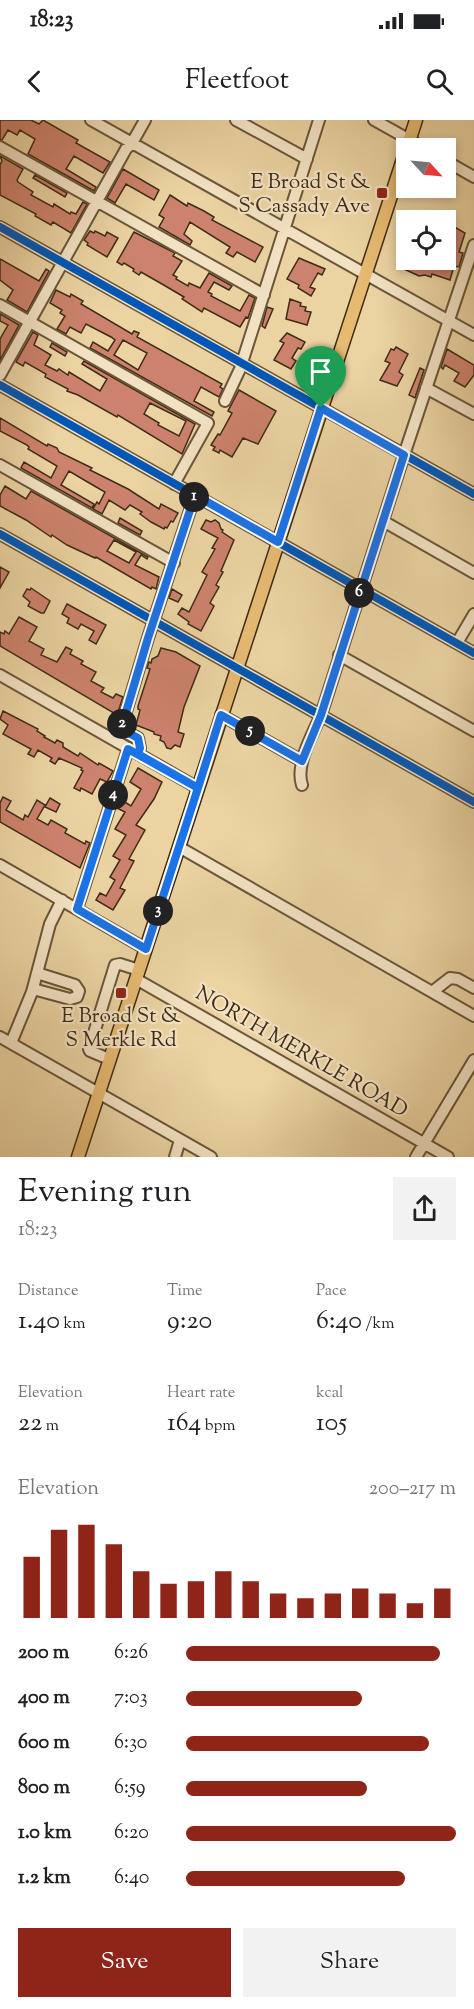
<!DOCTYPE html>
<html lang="en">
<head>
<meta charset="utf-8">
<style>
	:root { --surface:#fff; --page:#f2f2f2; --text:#202124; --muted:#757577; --accent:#8f2418 }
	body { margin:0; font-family:"Sorts Mill Goudy",serif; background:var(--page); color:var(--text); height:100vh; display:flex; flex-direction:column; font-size:22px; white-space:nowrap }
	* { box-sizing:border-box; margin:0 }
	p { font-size:20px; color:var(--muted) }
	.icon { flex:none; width:33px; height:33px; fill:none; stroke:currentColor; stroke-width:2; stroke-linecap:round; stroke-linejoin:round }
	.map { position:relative; height:1037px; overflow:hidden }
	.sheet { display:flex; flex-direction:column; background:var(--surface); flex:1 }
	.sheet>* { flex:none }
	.needle { width:39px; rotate:116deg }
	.tools { position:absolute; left:396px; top:18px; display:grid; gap:12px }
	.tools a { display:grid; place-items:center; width:60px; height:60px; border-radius:0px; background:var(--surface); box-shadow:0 3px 9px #0003; font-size:30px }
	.pin { position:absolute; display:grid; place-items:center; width:51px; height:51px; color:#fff; margin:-62px -26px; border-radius:50% 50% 50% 0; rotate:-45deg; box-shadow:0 0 6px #0007 }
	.pin .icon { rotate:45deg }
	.km { position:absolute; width:30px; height:30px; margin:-15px; border-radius:50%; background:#222; color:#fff; font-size:16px; line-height:30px; text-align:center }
	.round { display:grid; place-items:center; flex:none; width:63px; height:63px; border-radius:0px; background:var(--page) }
	.head { display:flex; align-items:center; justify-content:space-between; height:102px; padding:0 18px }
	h1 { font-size:33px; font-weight:600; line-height:45px }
	.stats { display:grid; grid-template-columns:repeat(3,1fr); gap:9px; height:102px; padding:6px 18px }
	.stats div { display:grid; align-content:center }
	.stats b { font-size:26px; font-weight:600 }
	.stats small { font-size:16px; font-weight:400 }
	.stats p { font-size:16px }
	.chart { height:168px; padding:12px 18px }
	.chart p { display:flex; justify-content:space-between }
	.chart svg { width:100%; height:108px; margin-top:6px; stroke:var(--accent); stroke-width:6 }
	.cta { display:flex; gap:12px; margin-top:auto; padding:12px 18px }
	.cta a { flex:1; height:69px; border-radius:0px; background:var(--accent); color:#fff; font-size:24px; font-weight:600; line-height:69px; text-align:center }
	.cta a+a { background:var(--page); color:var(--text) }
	ul { padding:0 18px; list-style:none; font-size:20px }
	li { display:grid; grid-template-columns:96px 72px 1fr; align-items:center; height:45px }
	li i { height:15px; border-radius:8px; background:var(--accent) }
	.status { display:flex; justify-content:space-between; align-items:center; height:42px; padding:0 30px; background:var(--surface); direction:ltr }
	.status svg { height:16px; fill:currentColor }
	header { display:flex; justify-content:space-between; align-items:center; height:78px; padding:0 18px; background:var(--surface); font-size:27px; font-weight:600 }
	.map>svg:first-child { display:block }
	.building { fill:#cd826d; stroke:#3f2c16; stroke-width:1.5; fill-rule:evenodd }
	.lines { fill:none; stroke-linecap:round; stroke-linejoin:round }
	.minor-casing { stroke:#6a5639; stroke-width:14 }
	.major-casing { stroke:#3f2c16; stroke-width:15 }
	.minor { stroke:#f2e2c3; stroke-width:10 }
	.major { stroke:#e6ba71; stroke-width:12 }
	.cycleway-casing { stroke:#f2e2c3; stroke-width:11 }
	.cycleway { stroke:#0057b8; stroke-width:8 }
	.route-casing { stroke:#fff; stroke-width:12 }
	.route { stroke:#1a73e8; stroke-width:8 }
	.poi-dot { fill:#8f2418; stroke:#f2e2c3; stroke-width:2 }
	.labels { text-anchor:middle; stroke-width:4.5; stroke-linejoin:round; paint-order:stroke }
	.poi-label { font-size:21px; fill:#3f2c16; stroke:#f2e2c3; text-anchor:end }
	.street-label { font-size:21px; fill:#3f2c16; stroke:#f2e2c3 }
</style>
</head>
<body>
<div class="status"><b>18:23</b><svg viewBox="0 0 49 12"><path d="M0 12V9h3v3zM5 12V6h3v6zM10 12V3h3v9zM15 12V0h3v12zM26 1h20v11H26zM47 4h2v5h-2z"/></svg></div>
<header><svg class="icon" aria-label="back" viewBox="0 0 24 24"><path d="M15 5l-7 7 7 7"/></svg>Fleetfoot<svg class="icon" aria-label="search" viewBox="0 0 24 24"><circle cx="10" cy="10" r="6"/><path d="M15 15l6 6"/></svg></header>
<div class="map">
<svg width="474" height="1037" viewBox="0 0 474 1037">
	<rect width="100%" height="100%" fill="#ebd3a2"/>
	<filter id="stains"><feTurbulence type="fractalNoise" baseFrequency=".00333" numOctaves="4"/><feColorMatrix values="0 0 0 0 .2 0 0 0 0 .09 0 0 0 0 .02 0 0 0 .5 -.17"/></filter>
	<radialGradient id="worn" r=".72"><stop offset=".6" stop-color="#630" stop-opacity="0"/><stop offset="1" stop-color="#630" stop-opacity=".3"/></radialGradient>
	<path class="building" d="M0,0H31L39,4L43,0L78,20L76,23L110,42L103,53L74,36L66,49L96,67L94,71L28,34L35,19L20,10L17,15L8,10L2,20H0Z
		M0,36L23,49L17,60L18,62L33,72L31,75L53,87L54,84L70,94L71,92L76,94L83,82L87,84L71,113L53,102L51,105L35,96L36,94L0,75V45L2,41Z
		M123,49L159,70L154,80L126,64L115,83L107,78Z
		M35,55L67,73L65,77L33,58Z
		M170,75L187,86L188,83L204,91L214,97L212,100L263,127L255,142L237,132L233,137L226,133L230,127L190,102L184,114L192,121L190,125L159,107L164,98L159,95Z
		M446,102L465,113L459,132L463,133L459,147L454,146L450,160L432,154L431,157L425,155L419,156L404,149L407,140H446Z
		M90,111L94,113L95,111L105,116L107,112L118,118L107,137L87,125L88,123L84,120Z
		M134,112L175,133L173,136L182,141L173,155L177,157L176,159L188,166L189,163L200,168L209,153L232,166L229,170L214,162L208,172L212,174L211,176L240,191L249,175L255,178L248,198L246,197L240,207L204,188L202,192L182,179L184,177L162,164L141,152L139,155L133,151L134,149L124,143L122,145L117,142Z
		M299,138L325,149L322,155L318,153L310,167L315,169L311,176L298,168L299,165L287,159Z
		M0,139L39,161L46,149L49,151L27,192L7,180L13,170L0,160Z
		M56,170L70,177L71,174L83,181L81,184L132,214L134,211L139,213L137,217L222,264L220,267L223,269L219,277L201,267L194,281L214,292L212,296L90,228L93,222L108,231L115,220L111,217L86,204L81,213L70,207L66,214L57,209L65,196L60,193L62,190L50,183ZM123,220L147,233L138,250L114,235Z
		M290,179L301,183L300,186L306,187L305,191L311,192L307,205L286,199Z
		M267,187L273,189L265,208L262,206Z
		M0,194L19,205L0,240V219L8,205L0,201Z
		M33,212L38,215L34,225L51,235L45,245L57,251L59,249L68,255L69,252L100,271L107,259L82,244L84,241L195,304L182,334L118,295L117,297L78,275L67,271L68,269L45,257L46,254L25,242L23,246L16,242ZM150,283L186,301L179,316L158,305L159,303L144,294Z
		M287,213L305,222L301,229L298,228L292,238L296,241L291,249L274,240L284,223L280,221Z
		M52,223L67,232L65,236L50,227Z
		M396,227L408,234L399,252L403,255L397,266L380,260L390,243L385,241L391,229L394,230Z
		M447,229L474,245V255L465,267L454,261L459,253L445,245L443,249L441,247Z
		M420,248L424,250L415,278L409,275Z
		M239,270L276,291L258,324L243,318L232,337L220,330L219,333L213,330L215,327L211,325L218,314L220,315L232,293L228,291Z
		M0,298L47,326L48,324L57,328L59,332L92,348L90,350L128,369L159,389L161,384L178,393L173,402L171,401L167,408L165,407L164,409L151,402L140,394L142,392L130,385L125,390L109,380L102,394L93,389L97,382L99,384L105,372L91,364L69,351L61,365L94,384L92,388L21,348L24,342L51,358L57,346L28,329L29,327L27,325L0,311Z
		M5,366L26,379L31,371L148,437L147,439L141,435L135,445L159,457L156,469L152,467L151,469L96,437L95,438L67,425L52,415L51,417L26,400L0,386V375ZM114,420L136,432L129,443L107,431Z
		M120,398L142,411L140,415L118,403Z
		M206,400L211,402L215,400L219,403L221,409L223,410L222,412L234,420L221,451L223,452L216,465L219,467L210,483L214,486L201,511L188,504L189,502L178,494L182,488L189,492L207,455L202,452L215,429L212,428L218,418L201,409Z
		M0,447L9,452L0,468Z
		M31,468L50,481L44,493H41L28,486L30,482L23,476L27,469L30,470Z
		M172,469L182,475L178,482L169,478Z
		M67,484L106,505L96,524L89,520L94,511L81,504L78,509L67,503L69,498L62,494Z
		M19,497L37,507L29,521L44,529L41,535L57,542L66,527L72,530L70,534L83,541L81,544L96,552L91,561L104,568L101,572L113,578L116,574L123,577L117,595L0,526V512L4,514L5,511L9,514Z
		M161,528L176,532L200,546L184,587L178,612L184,614L180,627L175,625L171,629L167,628L164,622L160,620L161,616L154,614V612L136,605L140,590L138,589V586L150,549L147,548L149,542L151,543L152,539L158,536Z
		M3,591L38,609L37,611L45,616L44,617L55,623L57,620L63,623V627L78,636L80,633L98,645L99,643L113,651L107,662L100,659L92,674L81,668L80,671L74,668L83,651L81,650L82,648L59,638L55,644L50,641L52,638L38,630L34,637L28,634L31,629L3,614L8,605L0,599Z
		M138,648L162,662L154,679L136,705L145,710L129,739L134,741L120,768L125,770L113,790L96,780L100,773L106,776L115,760L110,757L120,740L113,736L126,715L115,709L125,692L117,688L120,679L131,686L141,669L130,662Z
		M3,677L11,681L6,690L23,700L25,695L28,697L37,680L45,685L37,699L48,705L51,700L67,709L65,713L85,724L86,721L90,723L80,748L0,702V683Z
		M50,678L60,684L56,692L45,687Z"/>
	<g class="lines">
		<g class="minor-casing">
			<path id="minor" d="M91,0L474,215
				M236,0L307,39
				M374,0L424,28
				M0,27L264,175
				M446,41L474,57
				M0,107L474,374
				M0,185L208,303L174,364
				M0,255L126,29L132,23L145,0
				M0,265L474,533
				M426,268L474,294
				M225,281L240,249L319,0
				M0,345L174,443
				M383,401L474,453
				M0,414L474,682
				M457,523L474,494
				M339,535L474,611
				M0,555L198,668
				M221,595L302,641
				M121,609L138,618L140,628L138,634
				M117,622L148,518L195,375
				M302,665C295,645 313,613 321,595L404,335L474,125
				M179,727L474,896
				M0,745L146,829
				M77,789L128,629
				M136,859L448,1037
				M33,869L70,879L77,877L79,871L75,865L37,853
				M432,872L450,858L458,859L474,868
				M0,917L211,1037
				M11,923L32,872L50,804L62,780
				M109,939L90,931L89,929L115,845L120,844L139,850
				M175,1037L180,1020
				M416,1037L474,940"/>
		</g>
		<g class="major-casing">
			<path id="major" d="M407,28L416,0
				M78,1037L406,30"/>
		</g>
		<use href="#minor" class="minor"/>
		<use href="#major" class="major"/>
		<g class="cycleway-casing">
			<path id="cycleway" d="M0,107L474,374
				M0,265L474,533
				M0,414L474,682"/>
		</g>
		<use href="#cycleway" class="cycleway"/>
	</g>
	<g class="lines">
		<g class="route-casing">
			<path id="route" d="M321,288L278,422L195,375L148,518L121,609L138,618L140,628L138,634L198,668L146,829L77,789L128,629L198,668L221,595L302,641L321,595L404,335L321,288"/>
		</g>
		<use href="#route" class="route"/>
	</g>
	<g class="poi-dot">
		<rect x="376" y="67" width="12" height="12" rx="3"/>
		<rect x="115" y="867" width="12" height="12" rx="3"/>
	</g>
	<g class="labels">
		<g class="poi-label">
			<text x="370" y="68">E Broad St &amp;<tspan x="370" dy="24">S Cassady Ave</tspan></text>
			<text x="121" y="902" text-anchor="middle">E Broad St &amp;<tspan x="121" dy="24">S Merkle Rd</tspan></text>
		</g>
		<g class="street-label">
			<text transform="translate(302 931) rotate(30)" y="7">NORTH MERKLE ROAD</text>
		</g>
	</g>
	<rect width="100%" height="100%" filter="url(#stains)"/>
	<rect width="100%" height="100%" fill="url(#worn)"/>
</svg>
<div class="tools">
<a><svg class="needle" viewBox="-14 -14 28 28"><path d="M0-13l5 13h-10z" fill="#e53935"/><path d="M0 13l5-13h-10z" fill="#757577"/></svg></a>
<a><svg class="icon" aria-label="locate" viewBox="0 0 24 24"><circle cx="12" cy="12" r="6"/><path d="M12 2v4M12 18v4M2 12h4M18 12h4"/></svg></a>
</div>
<div class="pin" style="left:321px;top:288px;background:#1e9e55"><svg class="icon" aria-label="arrive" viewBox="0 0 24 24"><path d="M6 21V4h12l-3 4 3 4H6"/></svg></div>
<b class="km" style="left:194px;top:377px">1</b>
<b class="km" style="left:122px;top:604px">2</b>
<b class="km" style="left:158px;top:791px">3</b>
<b class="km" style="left:113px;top:675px">4</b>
<b class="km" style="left:250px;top:611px">5</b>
<b class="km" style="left:359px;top:473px">6</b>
</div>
<section class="sheet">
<div class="head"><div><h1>Evening run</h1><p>18:23</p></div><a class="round"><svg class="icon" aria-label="share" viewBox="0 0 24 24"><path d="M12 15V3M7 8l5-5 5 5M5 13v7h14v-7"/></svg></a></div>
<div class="stats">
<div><p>Distance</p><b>1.40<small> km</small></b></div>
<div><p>Time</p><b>9:20</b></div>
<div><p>Pace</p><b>6:40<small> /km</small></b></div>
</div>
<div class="stats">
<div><p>Elevation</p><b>22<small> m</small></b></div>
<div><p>Heart rate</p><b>164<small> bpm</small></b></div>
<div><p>kcal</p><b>105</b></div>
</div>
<div class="chart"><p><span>Elevation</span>200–217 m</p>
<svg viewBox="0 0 160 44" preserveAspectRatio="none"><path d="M5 44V19M15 44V8M25 44V6M35 44V14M45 44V25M55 44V30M65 44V29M75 44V25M85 44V29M95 44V34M105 44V36M115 44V34M125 44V32M135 44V34M145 44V38M155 44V32"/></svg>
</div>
<ul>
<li><b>200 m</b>6:26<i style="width:94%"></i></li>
<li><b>400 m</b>7:03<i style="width:65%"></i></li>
<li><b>600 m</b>6:30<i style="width:90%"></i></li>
<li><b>800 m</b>6:59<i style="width:67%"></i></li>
<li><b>1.0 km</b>6:20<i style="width:100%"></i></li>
<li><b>1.2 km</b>6:40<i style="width:81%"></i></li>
</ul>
<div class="cta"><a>Save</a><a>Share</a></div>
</section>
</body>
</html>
